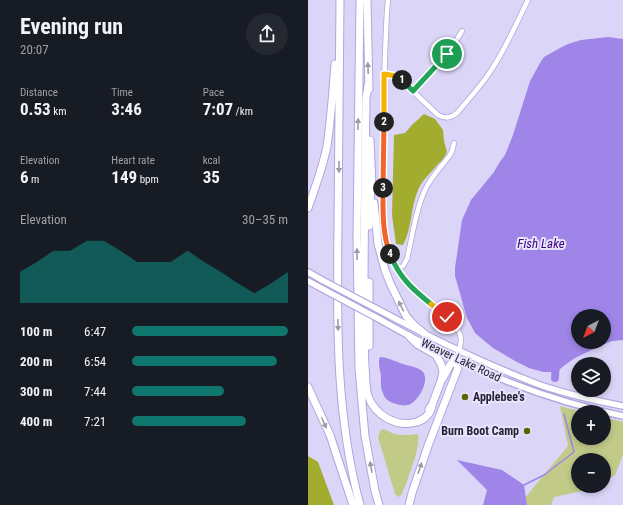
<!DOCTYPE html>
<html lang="en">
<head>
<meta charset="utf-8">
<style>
	:root { --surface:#171b24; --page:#242831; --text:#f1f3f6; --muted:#9ea1a6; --accent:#0f766e }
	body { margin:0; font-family:"Roboto Condensed",sans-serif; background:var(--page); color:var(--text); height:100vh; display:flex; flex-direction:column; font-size:15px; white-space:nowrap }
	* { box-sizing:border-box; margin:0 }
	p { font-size:13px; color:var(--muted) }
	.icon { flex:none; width:22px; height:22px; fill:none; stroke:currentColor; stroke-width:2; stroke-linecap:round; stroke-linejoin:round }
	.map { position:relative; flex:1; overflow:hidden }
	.sheet { display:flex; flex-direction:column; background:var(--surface); width:308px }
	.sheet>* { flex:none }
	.needle { width:26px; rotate:221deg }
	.controls { position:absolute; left:263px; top:309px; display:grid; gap:8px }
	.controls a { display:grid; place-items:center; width:40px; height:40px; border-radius:50%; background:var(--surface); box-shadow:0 2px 6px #0003; font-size:20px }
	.pin { position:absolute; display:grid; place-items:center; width:34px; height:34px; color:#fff; margin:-17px; border:2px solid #fff; border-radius:50%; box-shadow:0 1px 4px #0007 }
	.km { position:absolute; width:20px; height:20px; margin:-10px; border-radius:50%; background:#222; color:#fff; font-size:11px; line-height:20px; text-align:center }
	.round { display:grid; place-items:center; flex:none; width:42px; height:42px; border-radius:21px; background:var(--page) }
	.head { display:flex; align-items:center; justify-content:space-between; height:68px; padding:0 20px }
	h1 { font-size:22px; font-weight:700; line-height:30px }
	.figures { display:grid; grid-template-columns:repeat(3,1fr); gap:6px; height:68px; padding:4px 20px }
	.figures div { display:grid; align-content:center }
	.figures b { font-size:17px; font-weight:700 }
	.figures small { font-size:11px; font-weight:400 }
	.figures p { font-size:11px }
	.chart { height:112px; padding:8px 20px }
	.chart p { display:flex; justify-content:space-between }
	.chart svg { width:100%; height:72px; margin-top:4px; fill:var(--accent); opacity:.7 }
	ul { padding:0 20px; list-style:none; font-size:13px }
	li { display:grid; grid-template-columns:64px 48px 1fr; align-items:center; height:30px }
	li i { height:10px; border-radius:5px; background:var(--accent) }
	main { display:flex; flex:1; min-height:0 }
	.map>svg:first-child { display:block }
	.green { fill:#c2ca88 }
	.forest { fill:#a2ac2f }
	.water { fill:#9f85e8; fill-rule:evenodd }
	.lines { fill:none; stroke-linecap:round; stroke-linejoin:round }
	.stream { stroke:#9f85e8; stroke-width:1.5 }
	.river { stroke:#9f85e8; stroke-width:8 }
	.minor-casing { stroke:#b1a5de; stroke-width:6 }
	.major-casing { stroke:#b1a5de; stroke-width:8 }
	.highway-casing { stroke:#b1a5de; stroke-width:9 }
	.minor { stroke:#fff; stroke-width:4.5 }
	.major { stroke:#fff; stroke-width:5.5 }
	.highway { stroke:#fff; stroke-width:7 }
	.major-bridge-casing { stroke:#b1a5de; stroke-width:8; stroke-linecap:butt }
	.major-bridge { stroke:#fff; stroke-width:5.5 }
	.oneway { fill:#9d9ba5 }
	.split-1-casing { stroke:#fff; stroke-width:8 }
	.split-2-casing { stroke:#fff; stroke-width:8 }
	.split-3-casing { stroke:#fff; stroke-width:8 }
	.split-4-casing { stroke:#fff; stroke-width:8 }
	.split-5-casing { stroke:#fff; stroke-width:8 }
	.split-6-casing { stroke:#fff; stroke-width:8 }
	.split-1 { stroke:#22a559; stroke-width:5 }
	.split-2 { stroke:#f5b400; stroke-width:5 }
	.split-3 { stroke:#f0652b; stroke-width:5 }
	.split-4 { stroke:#f0652b; stroke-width:5 }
	.split-5 { stroke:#22a559; stroke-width:5 }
	.split-6 { stroke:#f5b400; stroke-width:5 }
	.poi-dot { fill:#5e6401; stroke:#e8e4fc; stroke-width:1.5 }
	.labels { text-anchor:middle; stroke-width:4; stroke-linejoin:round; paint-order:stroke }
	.street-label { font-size:12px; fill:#262137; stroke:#e8e4fc }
	.poi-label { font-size:12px; font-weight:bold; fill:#262137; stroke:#e8e4fc; text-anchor:start }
	.water-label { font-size:13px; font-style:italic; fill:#3c017e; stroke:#e8e4fc }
</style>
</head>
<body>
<main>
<section class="sheet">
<div class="head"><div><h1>Evening run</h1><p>20:07</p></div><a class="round"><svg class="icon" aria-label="share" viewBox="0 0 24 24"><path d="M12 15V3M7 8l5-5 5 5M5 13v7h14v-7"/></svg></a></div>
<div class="figures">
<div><p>Distance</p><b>0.53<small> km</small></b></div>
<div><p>Time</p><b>3:46</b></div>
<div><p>Pace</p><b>7:07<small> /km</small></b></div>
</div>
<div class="figures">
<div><p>Elevation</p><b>6<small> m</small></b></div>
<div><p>Heart rate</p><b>149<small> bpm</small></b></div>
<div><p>kcal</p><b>35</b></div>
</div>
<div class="chart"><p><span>Elevation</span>30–35 m</p>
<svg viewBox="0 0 160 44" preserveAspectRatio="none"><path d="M0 44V25L10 19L20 12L30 12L40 6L50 6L60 12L70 19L80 19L90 19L100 12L110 19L120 25L130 32L140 38L150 32L160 25V44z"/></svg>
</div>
<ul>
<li><b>100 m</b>6:47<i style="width:100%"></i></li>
<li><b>200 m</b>6:54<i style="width:93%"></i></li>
<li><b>300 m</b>7:44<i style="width:59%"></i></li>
<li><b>400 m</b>7:21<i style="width:73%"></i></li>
</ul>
</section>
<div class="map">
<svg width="315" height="505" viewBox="0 0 315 505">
	<rect width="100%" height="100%" fill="#dbd5f8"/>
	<path class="green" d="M252,406L274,412H270V438H296V417L315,422V455L307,475L296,481V460H270V486H288L283,489L246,497L243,505H211L260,446Z
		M75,429C79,430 81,432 84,433C92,436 102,435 110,434C113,448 99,480 94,494L91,497L87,494L70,437L72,431Z"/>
	<path class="forest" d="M116,114L127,119L135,130L136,141L139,152C137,156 134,161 130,164C124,172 115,179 111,188C102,206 105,227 95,245L88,244L84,215L86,135L97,133L104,125Z
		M0,456L10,462L26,505H0Z"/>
	<path class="water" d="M300,37L315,39V340L304,341L294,345L267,358L257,365L251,370L244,372H235L221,368L207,361L185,348L167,333L159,318L147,276V268L154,220L163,200L186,172L191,163L197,155L205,135L222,81L226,74L232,63L236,57L252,48L260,44L273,40ZM270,316H296V342H270Z
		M72,357C78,357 89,362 95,364C101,366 111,367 115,372C122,381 110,402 100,405C97,406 92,405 88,404C82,402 77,400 75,393C72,388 73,381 73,375C72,371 71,367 71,363C71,360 71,360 72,357Z
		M149,460L194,470L216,485L219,505H175L179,490Z"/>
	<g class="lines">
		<path class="stream" d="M216,485L236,475L266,452L256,414"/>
		<path class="river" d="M247,378L248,361"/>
		<g class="minor-casing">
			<path id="minor" d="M80,0C78,18 78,36 77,55C76,88 76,122 76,155C75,185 71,231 83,258C88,269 95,279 103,288C117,302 151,319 153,339C153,346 150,354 148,360
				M77,74L83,75L90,77L130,115C138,119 143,118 149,113C160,100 172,87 182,72C197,50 208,24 220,0
				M105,91C123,73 141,54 154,31
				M89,269L95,266L99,259C104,238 108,207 118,188C124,176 134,166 142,155L144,151L146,143"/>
		</g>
		<g class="major-casing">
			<path id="major" d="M0,272L14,280
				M0,281L9,286
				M69,309C114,333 159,356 207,375C217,379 228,384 238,387C263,395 289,401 315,406
				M69,318C147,363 227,398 315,416"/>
		</g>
		<g class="highway-casing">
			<path id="highway" d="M32,0C31,75 31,150 30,225C29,319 27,413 52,505
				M52,0L49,237L51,369L57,436L67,491L71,505
				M59,0L61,89
				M60,85L58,99C57,167 56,234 56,302C56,323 56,344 57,366C58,375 57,386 60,396C67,415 88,428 109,422C117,419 123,414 124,405
				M62,140L64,187
				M66,203L70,244L77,270L82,283L98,316L107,326L118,335
				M0,208C7,188 15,167 19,146C23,119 25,91 27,64
				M61,226L63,184
				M101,336L109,344L128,355L133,364L135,372L133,381L124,405L121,409
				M61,346V282
				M0,387L22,435L45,505
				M101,505L104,493L120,446L150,368L148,360L142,365L135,378"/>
		</g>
		<use href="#minor" class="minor"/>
		<use href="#major" class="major"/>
		<use href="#highway" class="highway"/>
		<g class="major-bridge-casing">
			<path id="major-bridge" d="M14,280L69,309
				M9,286L69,318"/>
		</g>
		<use href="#major-bridge" class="major-bridge"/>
	</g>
	<defs><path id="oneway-solid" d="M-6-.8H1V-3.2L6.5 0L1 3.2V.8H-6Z"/></defs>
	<g class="oneway">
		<use href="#oneway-solid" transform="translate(60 68) rotate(-92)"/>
		<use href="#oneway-solid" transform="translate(50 124) rotate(-89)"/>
		<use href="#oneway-solid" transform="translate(31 167) rotate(90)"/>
		<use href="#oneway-solid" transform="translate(49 254) rotate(-91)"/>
		<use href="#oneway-solid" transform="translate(93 306) rotate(-116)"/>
		<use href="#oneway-solid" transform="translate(30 325) rotate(88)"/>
		<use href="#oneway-solid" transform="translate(16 423) rotate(66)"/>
		<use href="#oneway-solid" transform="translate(63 467) rotate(-100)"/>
		<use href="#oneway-solid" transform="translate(112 468) rotate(-71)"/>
	</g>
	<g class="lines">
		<g class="split-1-casing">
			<path id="split-1" d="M94,80L105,91L139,54"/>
		</g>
		<g class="split-2-casing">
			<path id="split-2" d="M76,122V74L88,76L94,80"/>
		</g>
		<g class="split-3-casing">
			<path id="split-3" d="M75,188L76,122"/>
		</g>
		<g class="split-4-casing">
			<path id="split-4" d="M75,188C75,210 74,233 82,254"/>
		</g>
		<g class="split-5-casing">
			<path id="split-5" d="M82,254C91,277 104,289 123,304"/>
		</g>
		<g class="split-6-casing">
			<path id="split-6" d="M123,304L139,317"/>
		</g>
		<use href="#split-1" class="split-1"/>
		<use href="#split-2" class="split-2"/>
		<use href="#split-3" class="split-3"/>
		<use href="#split-4" class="split-4"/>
		<use href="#split-5" class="split-5"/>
		<use href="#split-6" class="split-6"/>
	</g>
	<g class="poi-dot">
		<circle cx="157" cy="397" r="4"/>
		<circle cx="219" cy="431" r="4"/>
	</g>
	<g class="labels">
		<g class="street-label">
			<text transform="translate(153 360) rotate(25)" y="4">Weaver Lake Road</text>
		</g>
		<g class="poi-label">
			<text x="165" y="401">Applebee's</text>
			<text x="211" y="435" text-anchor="end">Burn Boot Camp</text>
		</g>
		<g class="water-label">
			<text x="233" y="248">Fish Lake</text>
		</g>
	</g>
</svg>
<div class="controls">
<a><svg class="needle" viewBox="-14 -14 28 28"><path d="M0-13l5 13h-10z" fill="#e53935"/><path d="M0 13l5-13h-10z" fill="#9ea1a6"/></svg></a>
<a><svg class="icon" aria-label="layers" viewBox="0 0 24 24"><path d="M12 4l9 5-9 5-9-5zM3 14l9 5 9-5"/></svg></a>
<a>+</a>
<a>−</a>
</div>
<div class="pin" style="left:139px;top:54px;background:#1e9e55"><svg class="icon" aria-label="arrive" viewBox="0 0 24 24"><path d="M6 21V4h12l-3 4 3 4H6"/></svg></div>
<div class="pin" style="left:139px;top:317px;background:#d93025"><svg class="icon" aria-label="check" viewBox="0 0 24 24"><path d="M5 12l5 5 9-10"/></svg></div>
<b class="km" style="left:94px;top:80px">1</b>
<b class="km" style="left:76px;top:122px">2</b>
<b class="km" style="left:75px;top:188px">3</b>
<b class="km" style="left:82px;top:254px">4</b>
</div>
</main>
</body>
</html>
